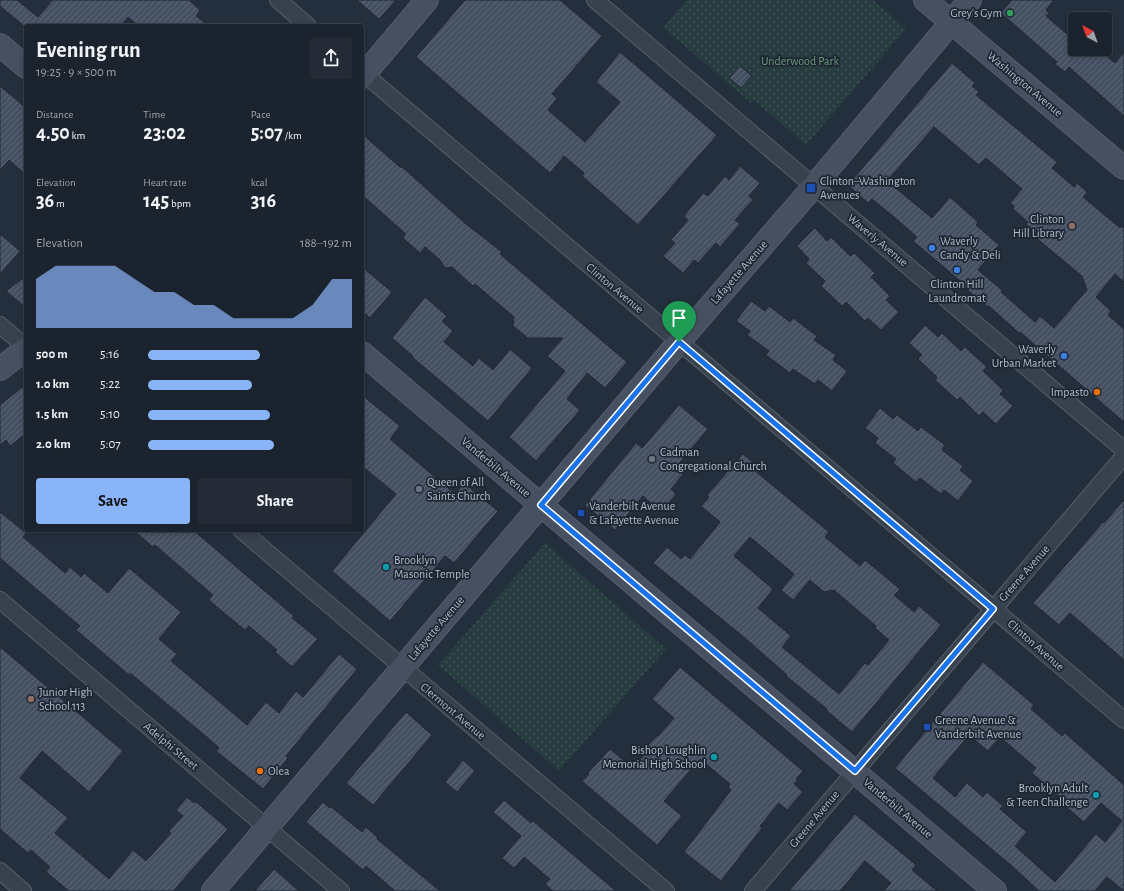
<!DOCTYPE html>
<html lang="en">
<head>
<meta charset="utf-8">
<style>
	:root { --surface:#1b232e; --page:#242b36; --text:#f1f3f6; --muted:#a0a4aa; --line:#39404a; --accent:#8ab4f8 }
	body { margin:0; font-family:"Alegreya Sans",sans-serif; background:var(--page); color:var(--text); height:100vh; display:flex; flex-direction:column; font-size:15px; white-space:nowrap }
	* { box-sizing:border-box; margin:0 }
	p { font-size:13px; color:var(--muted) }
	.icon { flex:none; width:22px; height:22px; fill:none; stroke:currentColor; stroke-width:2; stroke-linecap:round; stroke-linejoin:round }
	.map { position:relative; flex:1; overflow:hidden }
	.details { position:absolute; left:24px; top:24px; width:340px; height:508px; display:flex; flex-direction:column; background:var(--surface); border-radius:4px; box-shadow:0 2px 6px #0003,0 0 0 1px var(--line) }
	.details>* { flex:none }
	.needle { width:26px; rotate:319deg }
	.fabs { position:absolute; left:1068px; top:12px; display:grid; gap:8px }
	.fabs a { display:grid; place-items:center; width:44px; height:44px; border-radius:4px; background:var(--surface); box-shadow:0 2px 6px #0003,0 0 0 1px var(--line); font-size:20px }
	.pin { position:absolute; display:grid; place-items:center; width:34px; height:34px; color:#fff; margin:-41px -17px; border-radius:50% 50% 50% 0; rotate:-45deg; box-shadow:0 0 4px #0007 }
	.pin .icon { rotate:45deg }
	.round { display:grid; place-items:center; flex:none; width:42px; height:42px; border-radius:4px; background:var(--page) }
	.head { display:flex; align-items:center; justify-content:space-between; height:68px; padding:0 12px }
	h1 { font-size:22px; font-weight:600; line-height:30px }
	.stats { display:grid; grid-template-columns:repeat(3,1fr); gap:6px; height:68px; padding:4px 12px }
	.stats div { display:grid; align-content:center }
	.stats b { font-size:20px; font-weight:600 }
	.stats small { font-size:11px; font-weight:400 }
	.stats p { font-size:11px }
	.chart { height:112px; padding:8px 12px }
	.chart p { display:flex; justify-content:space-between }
	.chart svg { width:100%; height:72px; margin-top:4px; fill:var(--accent); opacity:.7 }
	.primary-button { display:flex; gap:8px; margin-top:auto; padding:8px 12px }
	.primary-button a { flex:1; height:46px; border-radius:4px; background:var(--accent); color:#111; font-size:16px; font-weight:600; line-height:46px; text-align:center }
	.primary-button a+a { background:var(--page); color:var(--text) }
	ul { padding:0 12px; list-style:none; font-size:13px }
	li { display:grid; grid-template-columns:64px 48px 1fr; align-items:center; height:30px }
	li i { height:10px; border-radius:5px; background:var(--accent) }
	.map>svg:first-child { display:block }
	.park { fill:url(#park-dots) }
	.building { fill:url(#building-hatch); stroke:#1f2835; fill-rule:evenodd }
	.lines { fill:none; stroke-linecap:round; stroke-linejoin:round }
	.street-casing { stroke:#565f6c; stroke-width:18 }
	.secondary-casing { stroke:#565f6c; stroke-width:24 }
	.street { stroke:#38414e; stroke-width:16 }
	.secondary { stroke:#465061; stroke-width:22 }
	.route-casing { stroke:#fff; stroke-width:8 }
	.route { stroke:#1a73e8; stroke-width:5 }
	.leisure-dot { fill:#2e9e5b; stroke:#1d2633; stroke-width:1.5 }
	.transit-dot { fill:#1a4fb4; stroke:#1d2633; stroke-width:1.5 }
	.education-dot { fill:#8d6e63; stroke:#1d2633; stroke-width:1.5 }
	.shop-dot { fill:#3f7fe0; stroke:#1d2633; stroke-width:1.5 }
	.food-dot { fill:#e8710a; stroke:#1d2633; stroke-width:1.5 }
	.worship-dot { fill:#6b7280; stroke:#1d2633; stroke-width:1.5 }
	.culture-dot { fill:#0f9aa8; stroke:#1d2633; stroke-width:1.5 }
	.labels { text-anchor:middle; stroke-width:3.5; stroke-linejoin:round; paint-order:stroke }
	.poi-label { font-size:12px; fill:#b4bcc9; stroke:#1d2633; text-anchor:start }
	.park-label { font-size:12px; fill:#6b9a76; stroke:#1d2633 }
	.street-label { font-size:12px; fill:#b4bcc9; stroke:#1d2633 }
</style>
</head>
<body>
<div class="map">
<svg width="1124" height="891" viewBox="0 0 1124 891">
	<defs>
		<pattern id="park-dots" width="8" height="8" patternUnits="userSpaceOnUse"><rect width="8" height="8" fill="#263c3f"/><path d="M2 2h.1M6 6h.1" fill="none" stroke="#435659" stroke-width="1.8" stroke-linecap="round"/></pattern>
		<pattern id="building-hatch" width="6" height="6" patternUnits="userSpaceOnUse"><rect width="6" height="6" fill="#455162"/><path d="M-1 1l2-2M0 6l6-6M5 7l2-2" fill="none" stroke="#5d6877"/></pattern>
	</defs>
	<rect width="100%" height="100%" fill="#242f3e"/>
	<path class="park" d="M687,0H873L906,29L806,145L754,100L751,103L663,27Z
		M545,543L666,649L559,771L438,665Z"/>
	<path class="building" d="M0,0H17L38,17L53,0H189L200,10L196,16L209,26H139L128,17L120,26H24L0,6Z
		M357,0H396L379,19Z
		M465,0H560L602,36L552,94L557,98L548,110L585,142L620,102L596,82L620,52L717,135L638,225L582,176L584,173L564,156L550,173L416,57Z
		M1012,0H1054L1046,10L1049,13L1046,16L1075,41V49H1098L1115,63L1124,52V116L1069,67L1065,72L1055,64L1057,62L1001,13Z
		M952,63L975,83L972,86L979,92L976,95L1057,162L1052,168L1074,187L1077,183L1087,192L1083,197L1119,227H1124V282L1115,274L1096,297L1111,311L1108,315L1124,329V422L1020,332L1019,333L989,306L988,307L964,287L965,285L913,241L917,237L893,216L872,199L868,203L848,185ZM934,127L979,165L986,158L1022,189L1010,203L1014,206L1013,209L1028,222L1026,224L1037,234L1035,237L1082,276L1087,290L1054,328L1040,316L1035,322L1001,292L1002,290L978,270L999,245L976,225L978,222L950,197L932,218L887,181Z
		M740,66L752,76L741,88L729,78Z
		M0,86L26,108V175L9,160L0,170Z
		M362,134L401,168L402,167L466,224L502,252L500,254L627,362L605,388L587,373L567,399L580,410L536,461L509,437L565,371L547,356L563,338H528L513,326L514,317L475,284L473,286L452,267L445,268L440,260L425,247L420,253L403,238L406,234L362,195Z
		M740,166L760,183L749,196L753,200L735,220L740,224L720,247L716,243L698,263L694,260L683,273L663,256L675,243L671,240L688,220L684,216L703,193L708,196L725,176L729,180Z
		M815,228L827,241L831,237L850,256L854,253L875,273L871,277L890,296L886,300L899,312L881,330L868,318L865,321L846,302L842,306L821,286L825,281L806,263L809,259L797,246Z
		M0,234L20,251L0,274Z
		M362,267L392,292L370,318L362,311Z
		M26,276V308L6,291Z
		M425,297L447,316L442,321L453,331L444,342L473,366L479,358L493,370L510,349L532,368L488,421L412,357L413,356L392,338Z
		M751,301L765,311L769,306L790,322L793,318L817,336L814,340L836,355L833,360L847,371L832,391L818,380L815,384L793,369L790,373L766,355L769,351L747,335L750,331L736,321Z
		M925,325L938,337L942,333L961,351L965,347L987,367L983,371L1003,390L1000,394L1013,406L996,424L983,412L979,416L960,397L957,400L935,380L937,377L918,359L922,355L909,343Z
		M26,384V433L10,446L6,440L0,445V405Z
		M362,395L400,426L390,439L455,494L464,483L498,511L454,563L445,556L390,621L332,571L396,494L362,466Z
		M679,405L708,429L676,467L684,473L671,489L676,494L661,512L643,496L615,530L585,505L636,443L642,448Z
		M880,408L893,419L897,415L918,431L921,427L945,445L942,450L963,466L960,470L973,481L958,501L944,490L941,494L920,478L916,482L893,463L896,459L875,443L878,438L865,428Z
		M743,454L757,466L754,470L829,532L825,537L860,566L865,560L900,589L894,595L914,612L919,606L941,625L852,732L826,710L827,709L786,676L787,675L745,638L653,563L667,547L681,559L685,555L690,559L720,522L701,506L709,497L707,495ZM750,537L794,574L781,590L793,600L810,580L824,592L834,590L876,626L875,628L889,640L868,665L865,663L839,694L782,647L791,636L758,608L773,589L734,556Z
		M1124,500V660L1070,613L1059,625L1033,603L1103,522L1104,523Z
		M0,512L26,533L23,537L65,573L70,567L81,577L84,573L108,593L129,568L181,612L159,639L177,654L171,661L247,725L266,702L279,713L296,691L303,697L339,654L357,669L286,756L288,758L263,789L216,751L219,748L208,738L130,673L129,675L76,630L80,626L0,558Z
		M133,530H193L294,616L292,618L318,639L292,667L275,652L277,650L249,626L245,630L218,608L209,600L213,595L155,545L153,547Z
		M0,647L123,751L89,792L42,751L20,778L68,818L55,833L109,879L133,850L146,861L171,833L169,831L183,816L176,810L187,797L194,803L195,801L228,829L173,891H69L46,872L50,867L31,850L28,853L0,829Z
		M983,662L1034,705L1031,709L1062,736L1065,733L1124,785V891L1107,877L1095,891H1039L1012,866L895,768ZM969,735L988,751L1000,737L1036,768L1032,773L1067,803L1064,805L1084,822L1101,803L1122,821L1105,842L1096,834L1055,882L1015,846L1027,832L1000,809L1003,806L987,792L983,797L967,783L955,797L933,778Z
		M680,667L803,771L796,779L798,780L794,784L803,792L787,810L779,803L760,826L762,828L721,881L684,852L731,790L728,787L730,784L700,759L664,801L682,816L657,845L582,781L589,774L588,773L610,749L633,768L648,750V745L656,737L659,735L674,718L652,699Z
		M406,712L432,735L373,805L346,783Z
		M463,760L475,771L457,792L445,782Z
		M504,800L531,823L533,821L616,891H553L545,884L550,879L524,857L514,868L502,858L521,836L493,812Z
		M323,802L329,808L330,806L362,832L366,827L378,838L377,839L440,891H395L366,866L363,870L306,822Z
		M855,814L916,865L912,870L937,891H884L891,883L865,861L840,891H789Z
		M274,869L299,891H255Z"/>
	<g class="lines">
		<g class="street-casing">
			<path id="street" d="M278,0L308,26
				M595,0L1124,450
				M362,72L1124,720
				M0,325L26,347
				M241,530L666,891
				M0,600L341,891
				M0,871L23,891
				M753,891L1124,456"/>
		</g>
		<g class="secondary-casing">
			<path id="secondary" d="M925,0L1124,168
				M0,45L26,67
				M362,77L427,0
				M362,353L995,891
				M0,369L26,349
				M213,891L679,342L814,186L970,0"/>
		</g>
		<use href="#street" class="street"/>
		<use href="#secondary" class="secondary"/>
	</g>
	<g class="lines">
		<g class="route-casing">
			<path id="route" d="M679,342L993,609L855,771L541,505Z"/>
		</g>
		<use href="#route" class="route"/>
	</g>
	<circle class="leisure-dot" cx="1010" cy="13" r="4"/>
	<g class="transit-dot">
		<rect x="806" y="183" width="10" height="10" rx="2"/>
		<rect x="577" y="509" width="8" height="8" rx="2"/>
		<rect x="923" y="723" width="8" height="8" rx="2"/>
	</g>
	<g class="education-dot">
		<circle cx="1072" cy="226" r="4"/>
		<circle cx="31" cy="699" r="4"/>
	</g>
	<g class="shop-dot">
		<circle cx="932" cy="248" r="4"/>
		<circle cx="957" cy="270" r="4"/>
		<circle cx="1064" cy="356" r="4"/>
	</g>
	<g class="food-dot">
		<circle cx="1097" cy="392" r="4"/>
		<circle cx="260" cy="771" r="4"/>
	</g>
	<g class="worship-dot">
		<circle cx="652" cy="459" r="4"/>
		<circle cx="419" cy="489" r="4"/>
	</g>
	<g class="culture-dot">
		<circle cx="386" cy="567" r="4"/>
		<circle cx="714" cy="757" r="4"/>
		<circle cx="1096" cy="795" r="4"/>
	</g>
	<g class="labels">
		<g class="poi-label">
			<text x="1002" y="17" text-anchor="end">Grey's Gym</text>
			<text x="820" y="185">Clinton–Washington<tspan x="820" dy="14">Avenues</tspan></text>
			<text x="1064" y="223" text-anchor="end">Clinton<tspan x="1064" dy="14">Hill Library</tspan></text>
			<text x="940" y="245">Waverly<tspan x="940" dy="14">Candy &amp; Deli</tspan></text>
			<text x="957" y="288" text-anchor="middle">Clinton Hill<tspan x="957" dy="14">Laundromat</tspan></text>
			<text x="1056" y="353" text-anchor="end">Waverly<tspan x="1056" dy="14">Urban Market</tspan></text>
			<text x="1089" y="396" text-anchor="end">Impasto</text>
			<text x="660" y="456">Cadman<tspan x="660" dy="14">Congregational Church</tspan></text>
			<text x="427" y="486">Queen of All<tspan x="427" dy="14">Saints Church</tspan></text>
			<text x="589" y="510">Vanderbilt Avenue<tspan x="589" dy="14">&amp; Lafayette Avenue</tspan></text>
			<text x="394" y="564">Brooklyn<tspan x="394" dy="14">Masonic Temple</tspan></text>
			<text x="39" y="696">Junior High<tspan x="39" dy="14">School 113</tspan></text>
			<text x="935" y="724">Greene Avenue &amp;<tspan x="935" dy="14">Vanderbilt Avenue</tspan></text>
			<text x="706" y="754" text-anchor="end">Bishop Loughlin<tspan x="706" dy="14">Memorial High School</tspan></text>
			<text x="268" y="775">Olea</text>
			<text x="1088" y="792" text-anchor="end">Brooklyn Adult<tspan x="1088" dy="14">&amp; Teen Challenge</tspan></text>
		</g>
		<g class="park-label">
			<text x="800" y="65">Underwood Park</text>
		</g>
		<g class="street-label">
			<text transform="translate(1025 84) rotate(40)" y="4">Washington Avenue</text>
			<text transform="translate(878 240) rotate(40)" y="4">Waverly Avenue</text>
			<text transform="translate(739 272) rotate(-49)" y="4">Lafayette Avenue</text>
			<text transform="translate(615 288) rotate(40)" y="4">Clinton Avenue</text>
			<text transform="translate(496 467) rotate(40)" y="4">Vanderbilt Avenue</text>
			<text transform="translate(1024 573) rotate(-49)" y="4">Greene Avenue</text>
			<text transform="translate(436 628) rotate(-50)" y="4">Lafayette Avenue</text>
			<text transform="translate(1036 645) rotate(41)" y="4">Clinton Avenue</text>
			<text transform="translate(453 711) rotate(40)" y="4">Clermont Avenue</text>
			<text transform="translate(171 746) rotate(40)" y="4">Adelphi Street</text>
			<text transform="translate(898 808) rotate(40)" y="4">Vanderbilt Avenue</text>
			<text transform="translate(814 819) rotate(-50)" y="4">Greene Avenue</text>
		</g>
	</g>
</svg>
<div class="fabs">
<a><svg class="needle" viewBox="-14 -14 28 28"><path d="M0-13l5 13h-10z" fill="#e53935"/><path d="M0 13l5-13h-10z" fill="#a0a4aa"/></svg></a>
</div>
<div class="pin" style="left:679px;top:342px;background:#1e9e55"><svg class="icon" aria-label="arrive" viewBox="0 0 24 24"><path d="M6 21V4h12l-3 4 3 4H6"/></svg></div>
<section class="details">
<div class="head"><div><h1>Evening run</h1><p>19:25 · 9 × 500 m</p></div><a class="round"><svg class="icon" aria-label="share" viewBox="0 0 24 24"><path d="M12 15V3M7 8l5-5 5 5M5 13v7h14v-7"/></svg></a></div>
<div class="stats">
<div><p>Distance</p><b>4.50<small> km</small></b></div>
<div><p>Time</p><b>23:02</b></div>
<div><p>Pace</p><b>5:07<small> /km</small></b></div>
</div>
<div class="stats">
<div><p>Elevation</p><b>36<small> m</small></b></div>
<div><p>Heart rate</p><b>145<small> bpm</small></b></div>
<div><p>kcal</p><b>316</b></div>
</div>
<div class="chart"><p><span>Elevation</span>188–192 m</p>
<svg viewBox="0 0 160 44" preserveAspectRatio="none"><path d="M0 44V14L10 6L20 6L30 6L40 6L50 14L60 22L70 22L80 30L90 30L100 38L110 38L120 38L130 38L140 30L150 14L160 14V44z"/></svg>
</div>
<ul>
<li><b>500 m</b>5:16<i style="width:55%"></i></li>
<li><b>1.0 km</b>5:22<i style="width:51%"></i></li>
<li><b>1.5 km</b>5:10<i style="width:60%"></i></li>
<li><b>2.0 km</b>5:07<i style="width:62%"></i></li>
</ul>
<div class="primary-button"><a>Save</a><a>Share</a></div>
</section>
</div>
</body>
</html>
